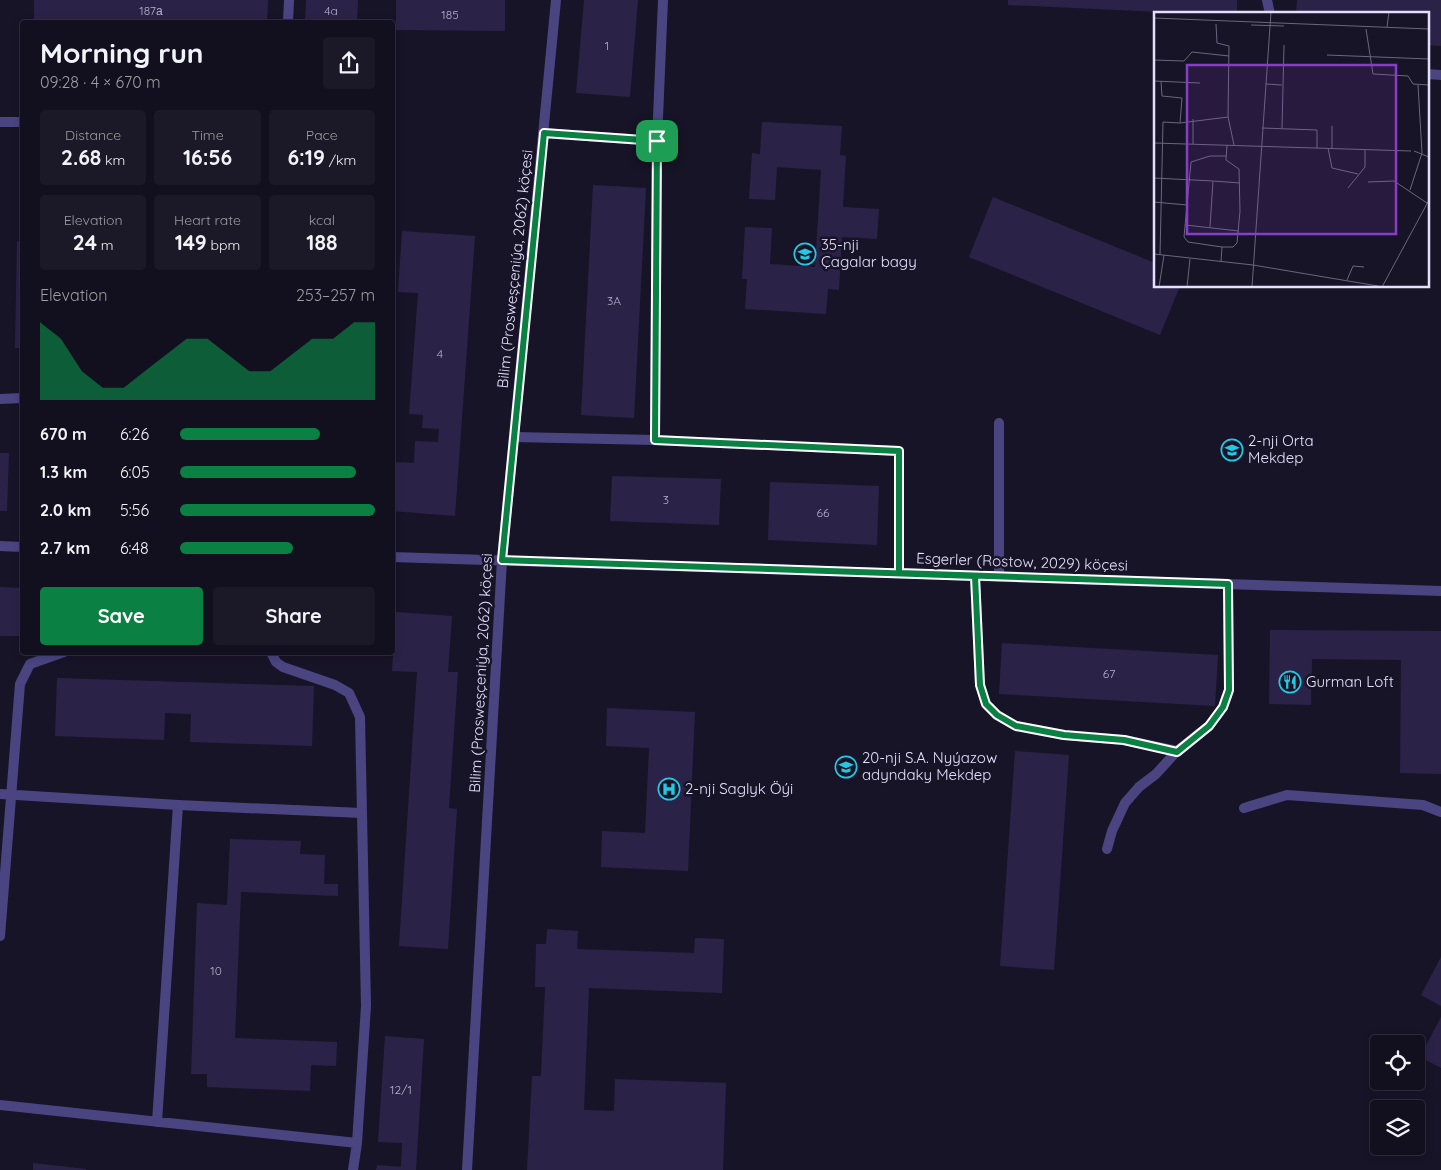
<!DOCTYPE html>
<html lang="en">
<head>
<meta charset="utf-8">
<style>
	:root { --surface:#120f1e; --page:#1b1827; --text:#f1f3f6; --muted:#9c9ca4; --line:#312f3c; --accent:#0b8043 }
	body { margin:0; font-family:Quicksand,sans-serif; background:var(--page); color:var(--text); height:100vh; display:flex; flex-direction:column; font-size:19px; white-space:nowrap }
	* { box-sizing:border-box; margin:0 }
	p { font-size:16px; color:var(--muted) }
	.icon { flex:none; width:28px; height:28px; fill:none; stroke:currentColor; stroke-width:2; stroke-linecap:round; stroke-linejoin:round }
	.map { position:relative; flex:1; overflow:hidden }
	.sheet { position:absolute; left:20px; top:20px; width:375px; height:635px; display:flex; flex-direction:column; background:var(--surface); border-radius:5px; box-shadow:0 2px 8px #0003,0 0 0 1px var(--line) }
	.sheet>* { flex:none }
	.controls { position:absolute; left:1370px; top:1035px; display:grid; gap:10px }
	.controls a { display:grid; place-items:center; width:55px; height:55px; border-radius:5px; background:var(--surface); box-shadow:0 2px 8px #0003,0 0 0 1px var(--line); font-size:25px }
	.pin { position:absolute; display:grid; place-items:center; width:42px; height:42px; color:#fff; margin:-21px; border-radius:10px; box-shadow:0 2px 8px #0006 }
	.round { display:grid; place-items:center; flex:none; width:52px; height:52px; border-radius:5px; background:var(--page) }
	.head { display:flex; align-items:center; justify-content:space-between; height:85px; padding:0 20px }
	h1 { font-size:28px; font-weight:800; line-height:38px }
	.stats { display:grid; grid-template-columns:repeat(3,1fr); gap:8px; height:85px; padding:5px 20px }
	.stats div { display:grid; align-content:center; border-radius:5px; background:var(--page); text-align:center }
	.stats b { font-size:21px; font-weight:800 }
	.stats small { font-size:14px; font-weight:400 }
	.stats p { font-size:14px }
	.chart { height:140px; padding:10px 20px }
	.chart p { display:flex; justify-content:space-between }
	.chart svg { width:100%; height:90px; margin-top:5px; fill:var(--accent); opacity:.7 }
	.button { display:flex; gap:10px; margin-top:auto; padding:10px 20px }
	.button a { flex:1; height:58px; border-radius:5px; background:var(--accent); color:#fff; font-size:20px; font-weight:800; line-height:58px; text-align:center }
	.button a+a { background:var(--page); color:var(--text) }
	ul { padding:0 20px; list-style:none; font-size:16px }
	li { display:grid; grid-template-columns:80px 60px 1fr; align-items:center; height:38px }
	li i { height:12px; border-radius:6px; background:var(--accent) }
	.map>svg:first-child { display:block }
	.building { fill:#2b2347 }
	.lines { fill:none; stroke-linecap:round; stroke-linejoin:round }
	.service { stroke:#4a4581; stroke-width:10 }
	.minor { stroke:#4a4581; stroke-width:10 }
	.route-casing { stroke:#fff; stroke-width:10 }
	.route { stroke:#0b8043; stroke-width:6 }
	.labels { text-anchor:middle; stroke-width:5; stroke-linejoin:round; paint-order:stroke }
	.number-label { font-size:12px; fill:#b6b1ce }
	.poi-label { font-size:15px; fill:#e4e0fb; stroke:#181428; text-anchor:start }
	.street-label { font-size:15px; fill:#e4e0fb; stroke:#181428 }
	.inset-road { fill:none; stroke:#6a667c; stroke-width:1 }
	.view { fill:#863ec5; fill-opacity:0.15; stroke:#863ec5; stroke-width:2.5 }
	.inset-edge { fill:none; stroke:#e4e0fb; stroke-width:2.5 }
</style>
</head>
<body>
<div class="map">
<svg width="1441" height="1170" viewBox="0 0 1441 1170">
	<rect width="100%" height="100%" fill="#181428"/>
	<path class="building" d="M34,0H268L267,22H34Z
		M306,0H358L357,22H305Z
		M396,0H505V31L396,30Z
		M584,0H638L630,97L576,93Z
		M1008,0H1237V14H1203L1008,5Z
		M1297,0H1441V46L1427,45V14H1296Z
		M762,122L842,126L840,155L846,156L843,207L879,209L877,239L842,237L839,290L828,289L826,314L745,309L747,279H742L745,227L772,228L770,264L815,267L821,170L777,167L775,200L749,199L752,153L760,154Z
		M593,185L646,188L634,418L581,415Z
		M993,197L1155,263V286H1180L1160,335L969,257Z
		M402,231L475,236L455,516L392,511V462L414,463L415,441L438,442L439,429L422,428L423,415L409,414L418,293L398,292Z
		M17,241H22V348H15Z
		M0,453H9L7,511H0Z
		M612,476L721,479L719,525L610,521Z
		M770,482L879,486L877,545L768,540Z
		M0,587L22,588V636H0Z
		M396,612L452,616L448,672H458L449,808L457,809L448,949L399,946L417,672L392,671Z
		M1270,630L1441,631V774L1400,773L1401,660L1312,659L1311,705L1269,704Z
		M1002,643L1218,655L1215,706L999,694Z
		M57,678L314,686L312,746L190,742L191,714L165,713L164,740L55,736Z
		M607,708L695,712L688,871L601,867L602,831L645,833L649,748L606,746Z
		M1015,751L1069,755L1054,970L1000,966Z
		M230,839L301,841L300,854L325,855L324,884H338V896L241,892L235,1038L337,1042L336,1066L311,1065L310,1091L207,1087V1074H191L197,903L227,905Z
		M547,929L578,931L577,949L694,953L695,938L724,939L722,993L589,988L584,1110L614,1111L615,1079L726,1083L723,1170H527L532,1076H541L545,987H535L536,944H546Z
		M1441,957V1006L1421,995Z
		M1441,1017V1068L1420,1057Z
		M385,1036L424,1039L416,1170H376L377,1165L401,1167L402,1143L378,1142Z
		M33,1163L86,1169V1170H33Z"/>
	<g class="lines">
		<path class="service" d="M1267,0L1270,14
			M288,22L289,0
			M1427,74L1441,75
			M0,122H22
			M543,133L657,141
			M0,399L22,398
			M999,423V577
			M514,437L655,440L899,451V573
			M655,440L657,141L663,0
			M975,576L980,685L986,704L997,715L1016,726L1064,735L1124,740L1177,751
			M271,652L276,662L283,667L335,685L349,693L360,717L366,1006L357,1143L353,1170
			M0,794L178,805L157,1122
			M1244,808L1287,795L1423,805L1441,812
			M1107,849L1112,831L1125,803L1139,787L1156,774L1177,751L1209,726L1223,707L1229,690L1228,584
			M0,936L20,684L30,664L64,652
			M0,1105L357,1143"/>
		<path class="minor" d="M0,546L22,547
			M392,557L1441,591
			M178,805L362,813
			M467,1170L502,560L556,0"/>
	</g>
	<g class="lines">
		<g class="route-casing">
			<path id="route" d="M657,141L544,133L502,560C660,565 817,571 975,576L980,685L986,704L997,715L1016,726L1064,735L1124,740L1177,752L1209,726L1223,707L1229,690L1228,584C1119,581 1009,577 899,573V451L655,440L657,141"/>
		</g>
		<use href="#route" class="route"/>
	</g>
	<defs>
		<g id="school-ring" transform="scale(1.125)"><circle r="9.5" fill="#181428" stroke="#24c8e2" stroke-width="1.5"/><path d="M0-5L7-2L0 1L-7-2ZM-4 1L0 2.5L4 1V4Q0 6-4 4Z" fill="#24c8e2"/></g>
		<g id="restaurant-ring" transform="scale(1.125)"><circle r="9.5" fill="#181428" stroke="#24c8e2" stroke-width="1.5"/><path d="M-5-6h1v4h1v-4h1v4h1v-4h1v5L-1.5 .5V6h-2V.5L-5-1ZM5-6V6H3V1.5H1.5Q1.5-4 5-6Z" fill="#24c8e2"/></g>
		<g id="hospital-ring" transform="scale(1.125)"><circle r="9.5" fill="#181428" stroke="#24c8e2" stroke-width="1.5"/><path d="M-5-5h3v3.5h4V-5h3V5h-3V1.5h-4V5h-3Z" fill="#24c8e2"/></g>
	</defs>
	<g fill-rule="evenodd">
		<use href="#school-ring" x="805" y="254"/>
		<use href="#school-ring" x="1232" y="450"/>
		<use href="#restaurant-ring" x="1290" y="682"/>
		<use href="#school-ring" x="846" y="767"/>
		<use href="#hospital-ring" x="669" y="789"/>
	</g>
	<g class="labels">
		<g class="number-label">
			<text x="151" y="15">187а</text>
			<text x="331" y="15">4a</text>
			<text x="450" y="19">185</text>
			<text x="607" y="50">1</text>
			<text x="614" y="305">3A</text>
			<text x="440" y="358">4</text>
			<text x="666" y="504">3</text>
			<text x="823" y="517">66</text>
			<text x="1109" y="678">67</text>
			<text x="216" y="975">10</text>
			<text x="401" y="1094">12/1</text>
		</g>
		<g class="poi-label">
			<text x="821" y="250">35-nji<tspan x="821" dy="17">Çagalar bagy</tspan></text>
			<text x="1248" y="446">2-nji Orta<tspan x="1248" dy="17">Mekdep</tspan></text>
			<text x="1306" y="687">Gurman Loft</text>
			<text x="862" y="763">20-nji S.A. Nyýazow<tspan x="862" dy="17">adyndaky Mekdep</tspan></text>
			<text x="685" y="794">2-nji Saglyk Öýi</text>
		</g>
		<g class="street-label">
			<text transform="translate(515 269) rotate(-84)" y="5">Bilim (Prosweşçeniýa, 2062) köçesi</text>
			<text transform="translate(1022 562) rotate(2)" y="5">Esgerler (Rostow, 2029) köçesi</text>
			<text transform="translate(481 673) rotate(-87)" y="5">Bilim (Prosweşçeniýa, 2062) köçesi</text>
		</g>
	</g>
	<g transform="translate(1154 12)">
		<rect width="275" height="275" fill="#181428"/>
		<path class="inset-road" d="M0,6L275,17M62,12L63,31L75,34L74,105L80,133M97,13L130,14M233,15L235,0M212,17L219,62L254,64L259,72L275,73M173,43L275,47M0,48L30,49L38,40L75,44M0,69L46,71M112,72L128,73M39,107V132M26,111L74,105M178,114V136M108,116L163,118V136M128,116L130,33M0,131L257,139M174,136L178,156L204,162M260,139L275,145M0,166L59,169L56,215M59,169L86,171M214,170L240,169L273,191M194,176L211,155V137M256,178L268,141L264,73M0,190L33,193M31,213L85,219M68,235L34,230L30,225L37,150L56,144H72M0,242L99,253L230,275M6,243L9,110L26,111L28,86L8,84L7,69M67,250L68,235H79L83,231L86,199L85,157L72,148L73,133M193,268L199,254L210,255M5,275L10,243M33,275L36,247M98,275L117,0M228,275L275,188"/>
		<path class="view" d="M33,53H242V222H33Z"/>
		<rect width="275" height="275" class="inset-edge"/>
	</g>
</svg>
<div class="controls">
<a><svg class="icon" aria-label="locate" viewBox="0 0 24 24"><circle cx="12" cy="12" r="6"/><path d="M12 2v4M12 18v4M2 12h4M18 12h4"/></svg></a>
<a><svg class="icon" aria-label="layers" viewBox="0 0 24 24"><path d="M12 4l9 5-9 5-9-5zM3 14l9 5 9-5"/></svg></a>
</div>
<div class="pin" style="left:657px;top:141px;background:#1e9e55"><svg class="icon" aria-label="arrive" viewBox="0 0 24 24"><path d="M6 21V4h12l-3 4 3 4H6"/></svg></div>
<section class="sheet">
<div class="head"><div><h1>Morning run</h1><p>09:28 · 4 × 670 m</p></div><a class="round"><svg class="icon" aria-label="share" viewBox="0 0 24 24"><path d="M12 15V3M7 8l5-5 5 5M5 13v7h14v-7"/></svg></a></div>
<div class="stats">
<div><p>Distance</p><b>2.68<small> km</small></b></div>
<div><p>Time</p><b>16:56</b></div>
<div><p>Pace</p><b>6:19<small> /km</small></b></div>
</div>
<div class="stats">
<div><p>Elevation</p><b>24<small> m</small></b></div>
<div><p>Heart rate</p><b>149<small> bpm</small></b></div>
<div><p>kcal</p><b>188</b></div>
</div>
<div class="chart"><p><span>Elevation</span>253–257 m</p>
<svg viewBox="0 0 160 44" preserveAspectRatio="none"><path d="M0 44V6L10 14L20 30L30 38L40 38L50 30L60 22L70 14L80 14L90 22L100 30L110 30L120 22L130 14L140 14L150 6L160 6V44z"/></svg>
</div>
<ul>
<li><b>670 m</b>6:26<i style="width:72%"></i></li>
<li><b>1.3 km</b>6:05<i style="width:90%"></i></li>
<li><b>2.0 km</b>5:56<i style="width:100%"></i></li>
<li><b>2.7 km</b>6:48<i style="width:58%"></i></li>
</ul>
<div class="button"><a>Save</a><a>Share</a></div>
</section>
</div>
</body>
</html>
